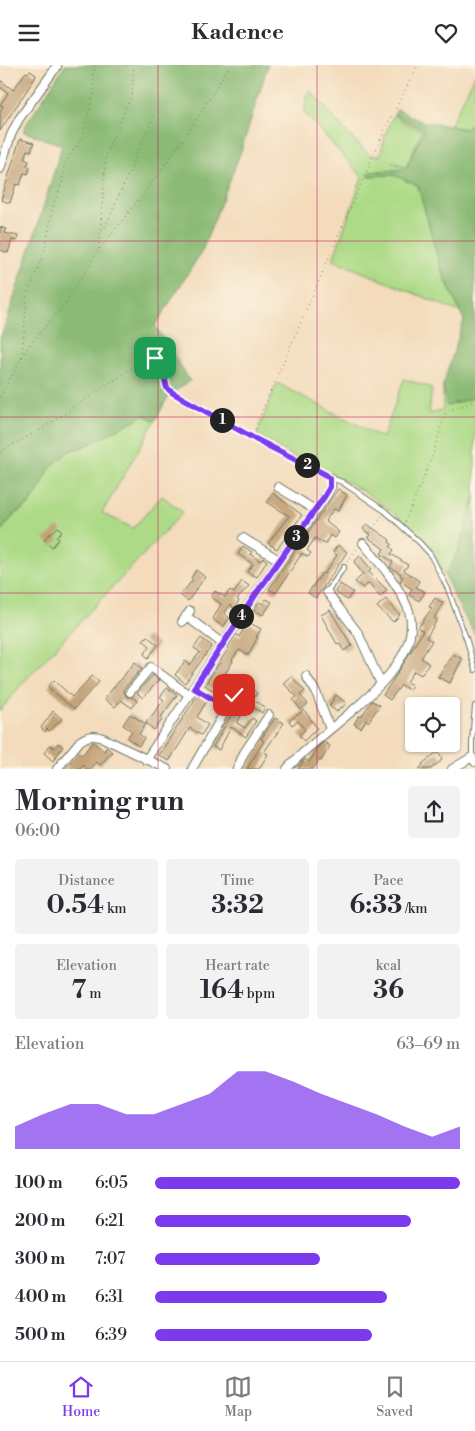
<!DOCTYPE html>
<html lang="en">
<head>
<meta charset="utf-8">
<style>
	:root { --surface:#fff; --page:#f2f2f3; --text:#2b2b33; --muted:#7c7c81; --line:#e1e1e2; --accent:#7c3aed }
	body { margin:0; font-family:"Libre Bodoni",serif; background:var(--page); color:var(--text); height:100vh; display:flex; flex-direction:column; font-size:19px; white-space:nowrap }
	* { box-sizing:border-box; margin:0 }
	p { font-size:16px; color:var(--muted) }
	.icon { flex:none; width:28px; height:28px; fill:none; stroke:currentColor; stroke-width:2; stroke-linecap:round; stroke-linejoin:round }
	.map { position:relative; height:704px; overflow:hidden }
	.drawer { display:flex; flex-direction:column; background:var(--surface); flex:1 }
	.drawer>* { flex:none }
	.controls { position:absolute; left:405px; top:632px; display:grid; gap:10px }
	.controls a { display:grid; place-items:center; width:55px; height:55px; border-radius:5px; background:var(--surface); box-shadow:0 1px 4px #0004; font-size:25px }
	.pin { position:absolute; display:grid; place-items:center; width:42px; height:42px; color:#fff; margin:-21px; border-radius:10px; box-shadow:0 2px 8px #0006 }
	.km { position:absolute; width:25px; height:25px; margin:-12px; border-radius:50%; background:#222; color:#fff; font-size:14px; line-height:25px; text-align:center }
	.round { display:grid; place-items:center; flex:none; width:52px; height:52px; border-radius:5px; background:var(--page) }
	.head { display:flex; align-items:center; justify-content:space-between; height:85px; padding:0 15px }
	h1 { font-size:28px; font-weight:700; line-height:38px }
	.metrics { display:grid; grid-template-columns:repeat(3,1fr); gap:8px; height:85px; padding:5px 15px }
	.metrics div { display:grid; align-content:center; border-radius:5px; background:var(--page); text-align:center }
	.metrics b { font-size:25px; font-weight:700 }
	.metrics small { font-size:14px; font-weight:400 }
	.metrics p { font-size:14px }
	.chart { height:140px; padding:10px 15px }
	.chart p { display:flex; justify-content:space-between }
	.chart svg { width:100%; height:90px; margin-top:5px; fill:var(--accent); opacity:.7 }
	ul { padding:0 15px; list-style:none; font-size:16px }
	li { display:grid; grid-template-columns:80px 60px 1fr; align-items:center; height:38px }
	li i { height:12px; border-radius:6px; background:var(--accent) }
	header { display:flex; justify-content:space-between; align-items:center; height:65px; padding:0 15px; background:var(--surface); font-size:22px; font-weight:700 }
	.dock { display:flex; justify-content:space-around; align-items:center; height:70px; border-top:1px solid var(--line); background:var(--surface); font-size:14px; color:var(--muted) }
	.dock a { display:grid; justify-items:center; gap:2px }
	.dock .selected { color:var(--accent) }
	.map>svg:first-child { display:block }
	.green { fill:#adda87; stroke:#668c5e }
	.forest { fill:#8aba74; stroke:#547c54 }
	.building { fill:#c4a278 }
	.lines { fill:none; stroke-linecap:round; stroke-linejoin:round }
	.service-casing { stroke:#697463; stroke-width:6 }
	.minor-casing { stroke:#697463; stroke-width:10 }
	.tertiary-casing { stroke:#697463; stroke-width:11 }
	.path { stroke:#697463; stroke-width:1; stroke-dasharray:1 4; stroke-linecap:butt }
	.service { stroke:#fff; stroke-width:4 }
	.minor { stroke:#fff; stroke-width:8 }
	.tertiary { stroke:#fff; stroke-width:9 }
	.route-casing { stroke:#fff; stroke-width:10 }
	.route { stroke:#7c3aed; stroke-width:6 }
	.grid { fill:none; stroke:#c2185b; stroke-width:1; stroke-opacity:0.55 }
</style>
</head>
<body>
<header><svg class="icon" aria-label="menu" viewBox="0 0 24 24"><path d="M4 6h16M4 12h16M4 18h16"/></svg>Kadence<svg class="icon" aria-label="heart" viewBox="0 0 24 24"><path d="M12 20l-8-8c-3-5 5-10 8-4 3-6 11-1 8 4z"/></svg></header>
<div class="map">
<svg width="475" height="704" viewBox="0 0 475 704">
	<rect width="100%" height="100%" fill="#fcf5e5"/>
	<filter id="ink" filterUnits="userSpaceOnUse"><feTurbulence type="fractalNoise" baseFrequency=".02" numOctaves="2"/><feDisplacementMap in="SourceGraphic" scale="10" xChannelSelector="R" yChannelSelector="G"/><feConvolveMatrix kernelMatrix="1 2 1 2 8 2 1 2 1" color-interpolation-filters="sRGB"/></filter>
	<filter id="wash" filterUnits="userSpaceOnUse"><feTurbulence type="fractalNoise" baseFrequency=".0096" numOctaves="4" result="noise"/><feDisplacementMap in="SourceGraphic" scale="20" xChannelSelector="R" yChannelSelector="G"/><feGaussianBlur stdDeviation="1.12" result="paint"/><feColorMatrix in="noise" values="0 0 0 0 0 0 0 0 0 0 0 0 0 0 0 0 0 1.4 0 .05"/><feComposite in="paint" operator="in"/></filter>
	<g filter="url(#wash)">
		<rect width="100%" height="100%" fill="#f3dbbb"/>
		<path class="green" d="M475,10V55L466,64L450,61Z
			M309,24L347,68L370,90L380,91L386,67L394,50L402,54L401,56L422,66L406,102L391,96L406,104L370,107V111L394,110L418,121L441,204L460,247L333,195L362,112L304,47Z
			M404,314L432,323L429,349L443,344V320L448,341L475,332V432L459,485L445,511C441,504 438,495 432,488C410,457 374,431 341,414C313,400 282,388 257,369L277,318L383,373Z
			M144,350L155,356L102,448L133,463L162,431L183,447L20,621L0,646V467L15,449L29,440L42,420L49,403L69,386L86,381Z"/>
		<path class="forest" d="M65,0H268L240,89L202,186L155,261L190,316L169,330L155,356L144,350L86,381L69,386L50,403L42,420L28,440L15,449L0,467V273C8,257 11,240 17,223C33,175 48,128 62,80L24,67V63Z
			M397,44L420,56L465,64L475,55V332L447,341L443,320L464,255L441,204L418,121L394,110L369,111L370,107L406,104L424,65L394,50Z
			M475,432V570L456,536L445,511L459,485Z"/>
		<g id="blocks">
			<path class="building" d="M30,6L36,10L35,13L0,66V47L3,41L0,40L8,28L0,22V15L13,25L26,7L28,8Z
				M20,74L34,78L31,86L27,85L24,94L29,96L27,101L30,102L28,109L24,108L20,120L16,119L10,138L1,135Z
				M0,162L6,164L4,168L18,171L17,176L12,175L8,188L0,185Z
				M338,424L347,430L338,446L334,444L325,456L339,467L335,473L330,470L325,479L315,473L307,485L311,488L308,492L302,488L276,528L269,524Z
				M273,428L302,450L277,484L268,478L289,451L267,437Z
				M367,459L390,475L389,477L392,479L390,482L394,485L391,489L408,500L404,505L419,516L416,522L425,527L419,536L409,530L412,524L400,516L403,512L400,511L401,509L390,502L393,497L381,489L384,484L369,473L371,470L363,464Z
				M58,462L62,466L56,472L59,474L52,482L44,474Z
				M338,480L347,487L316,533L308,528L322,508L324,509L337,490L333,487Z
				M243,481L252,487L250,489L260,496L263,493L267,496L257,512L247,507L253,499L238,489Z
				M360,491L371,504L369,507L387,525L380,532L369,518L363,523L355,517L363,509L354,497Z
				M196,505L205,512L188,536L180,530L193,515L191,513Z
				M242,516L249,521L237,534L239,536L234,543L230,540L224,549L230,553L223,562L213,554L221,539L211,532L215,526L225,532L230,525L234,528Z
				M340,519L353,527L347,535L335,527Z
				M435,533L443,538L434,553L437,555L426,573L432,576L421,593L429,599L421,610L414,606L407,617L412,620L409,625L401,620L390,635L383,630L400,604L423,566L418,563L432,543L429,542Z
				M266,534L272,537L263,550L254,545L259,537L263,539Z
				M386,534L400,550L393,557L377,542Z
				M330,545L352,581L344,586L339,578L337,579L321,550Z
				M250,558L261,564L256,572H258L248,590L239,585L232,595L233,596L225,609L235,615L222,637L216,633L219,629L205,620L229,583L228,582L236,569L239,572L246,560L248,561Z
				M147,571L158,580L148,593L144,589L150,581L143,575Z
				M201,573L212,581L185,618L175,610L185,596L190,600L200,587L194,583Z
				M453,589L462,594L450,618L438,612Z
				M135,597L142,603L123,625L127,632H132L137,636L132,643L121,635L115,642L109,638L104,634Z
				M153,610L159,615L143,633L137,628Z
				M92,611L99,617L74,644L48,622L54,615L72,632Z
				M291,611L305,626L300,630L308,639L301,645L293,635L297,632L283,618Z
				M247,621L257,628L253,635L265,642L262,648L250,640L248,643L246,642L237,658L245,663L252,653L256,656L246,672L231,662L219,685L213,682Z
				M167,623L177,630L161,652L163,654L154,665L146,658L164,635L160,632Z
				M199,628L208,634L197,652L208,660L201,670L190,663L169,696L159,690Z
				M336,630L346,638L342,643L340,642L337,647L329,641Z
				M372,636L380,640L368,657L366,655L361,663L354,659L359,651L361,652Z
				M304,645L317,663L304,676L299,670L305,665L298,656L292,660L289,656Z
				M53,646L62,654L49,666L47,664L45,667L41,663Z
				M130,649L146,659L139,669L144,673L139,681L127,673L132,666L123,660Z
				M275,653L284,658L264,687L268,689L259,704H247L264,676L261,674Z
				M93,677L104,686L107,682L112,687L100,700L96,697L90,704H86L83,700L80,704H65L79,688L82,690Z
				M324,677L330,681L321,696L319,695L313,704H298L305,694L309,697L319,681Z
				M58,678L63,682L53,696L44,688L50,680L54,683Z
				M436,688H439L442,693L441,694L442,695L431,704H419L423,700L422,699Z"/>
		</g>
	</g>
	<g filter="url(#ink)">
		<use href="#blocks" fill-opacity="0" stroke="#697463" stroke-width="1"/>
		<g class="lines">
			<g class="service-casing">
				<path id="service" d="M278,385L326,410L331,413L342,417L385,446L420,478L430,489L448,524L467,576L475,605
					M327,527L344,502
					M472,692V677L475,641"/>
			</g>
			<g class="minor-casing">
				<path id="minor" d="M0,104L11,70L19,54L55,4
					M278,422L315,445
					M243,473L279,495
					M327,527L358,568L381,619
					M186,551L223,579
					M182,557L190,546
					M306,611L316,627L330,664
					M130,627L151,602L189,630
					M146,695L258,526L325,432L331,422V413
					M57,704L80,676C88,670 94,670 103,673L167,704
					M192,704L240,620
					M237,704L244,688L269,650
					M287,704C320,663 434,603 407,541C397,518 379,497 363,478
					M452,704L472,692L475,697"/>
			</g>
			<g class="tertiary-casing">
				<path id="tertiary" d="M55,4L57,0"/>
			</g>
			<path class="path" d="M103,167L154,50
				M99,184L106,89L132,30L134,0
				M22,292L27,230L44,188L55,135L62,119L64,100L81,74L94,29L93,13L95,0
				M0,332L27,283L63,241L99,185L143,129L192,62L230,0
				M255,374L256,360L385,64L418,0
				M0,387L43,363L144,295L155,293L161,300L167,323L173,328L273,383
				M405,457L431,395L446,346L475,336
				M367,472L382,451
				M347,497L358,482
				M201,627L221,639"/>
			<use href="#service" class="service"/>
			<use href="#minor" class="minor"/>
			<use href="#tertiary" class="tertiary"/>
		</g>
	</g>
	<g class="lines" filter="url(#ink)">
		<g class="route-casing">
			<path id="route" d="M155,293L161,300L167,323L173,328L255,374L326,410L330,414V422L324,432L258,526L194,623L226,642L234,630"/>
		</g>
		<use href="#route" class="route"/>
	</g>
	<path class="grid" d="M158,0V704M317,0V704M0,176H475M0,352H475M0,528H475"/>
</svg>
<div class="controls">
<a><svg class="icon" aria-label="locate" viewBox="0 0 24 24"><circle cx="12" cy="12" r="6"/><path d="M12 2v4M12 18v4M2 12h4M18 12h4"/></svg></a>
</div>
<div class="pin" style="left:155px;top:293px;background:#1e9e55"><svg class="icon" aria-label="arrive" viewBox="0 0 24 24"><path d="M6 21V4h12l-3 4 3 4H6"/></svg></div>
<div class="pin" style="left:234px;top:630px;background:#d93025"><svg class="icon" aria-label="check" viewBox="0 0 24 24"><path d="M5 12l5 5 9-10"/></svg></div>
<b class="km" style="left:222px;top:355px">1</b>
<b class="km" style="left:307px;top:400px">2</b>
<b class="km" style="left:296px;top:472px">3</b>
<b class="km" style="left:241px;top:551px">4</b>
</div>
<section class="drawer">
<div class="head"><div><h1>Morning run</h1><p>06:00</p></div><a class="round"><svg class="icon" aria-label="share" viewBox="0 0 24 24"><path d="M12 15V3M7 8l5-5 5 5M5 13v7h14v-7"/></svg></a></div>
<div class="metrics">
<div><p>Distance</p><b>0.54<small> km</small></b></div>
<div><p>Time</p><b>3:32</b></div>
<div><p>Pace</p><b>6:33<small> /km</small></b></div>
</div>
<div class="metrics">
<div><p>Elevation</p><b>7<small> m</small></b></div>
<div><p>Heart rate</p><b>164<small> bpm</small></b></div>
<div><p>kcal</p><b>36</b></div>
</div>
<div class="chart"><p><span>Elevation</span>63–69 m</p>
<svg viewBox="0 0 160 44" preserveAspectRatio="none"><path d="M0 44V33L10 27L20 22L30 22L40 27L50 27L60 22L70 17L80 6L90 6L100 11L110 17L120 22L130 27L140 33L150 38L160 33V44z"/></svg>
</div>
<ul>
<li><b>100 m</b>6:05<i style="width:100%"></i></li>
<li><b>200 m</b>6:21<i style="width:84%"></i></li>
<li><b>300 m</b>7:07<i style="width:54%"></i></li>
<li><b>400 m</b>6:31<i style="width:76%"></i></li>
<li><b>500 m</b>6:39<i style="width:71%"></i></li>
</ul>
</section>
<nav class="dock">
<a class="selected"><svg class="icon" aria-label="home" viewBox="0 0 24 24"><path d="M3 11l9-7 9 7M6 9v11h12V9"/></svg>Home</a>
<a><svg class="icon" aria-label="map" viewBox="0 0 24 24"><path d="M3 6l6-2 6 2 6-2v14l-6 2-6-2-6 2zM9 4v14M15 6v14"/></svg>Map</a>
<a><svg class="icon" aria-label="saved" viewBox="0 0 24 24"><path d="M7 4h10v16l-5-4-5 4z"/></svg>Saved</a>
</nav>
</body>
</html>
